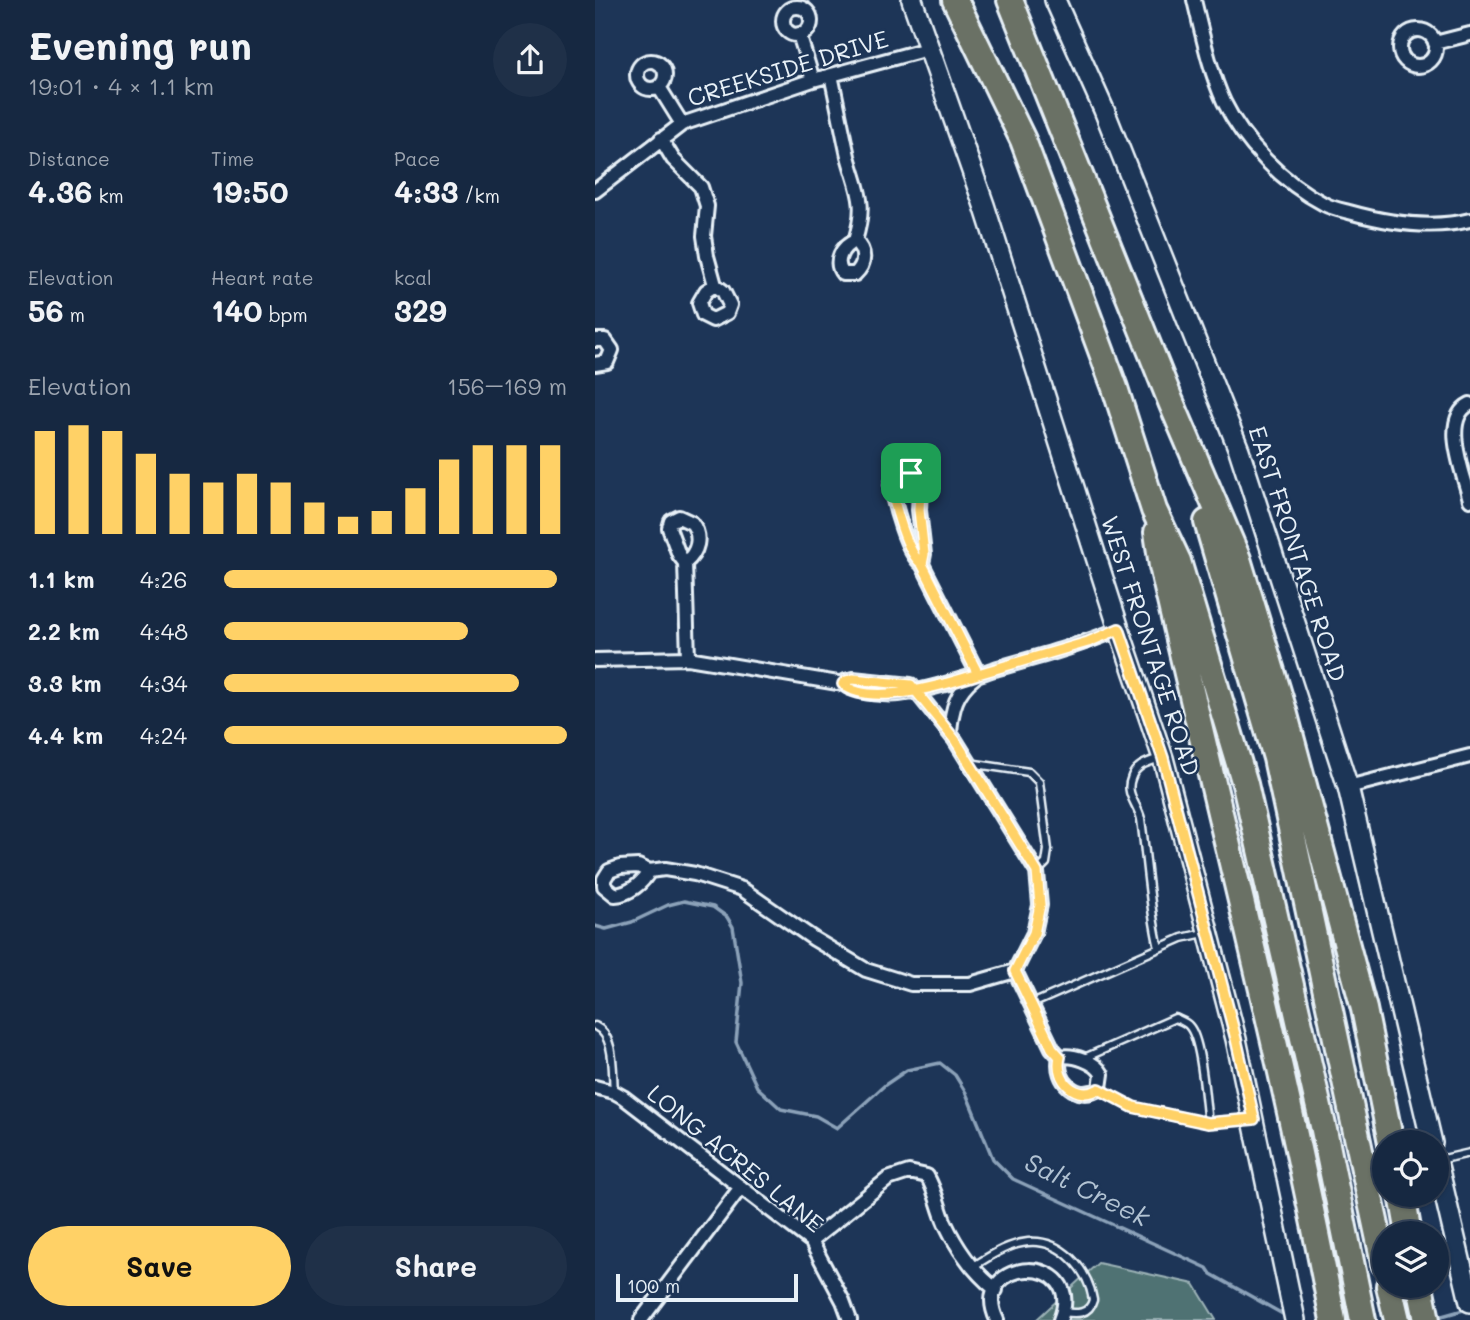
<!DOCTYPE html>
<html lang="en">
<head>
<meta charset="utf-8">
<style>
	:root { --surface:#162841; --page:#1f3048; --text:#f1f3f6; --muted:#9ea6b1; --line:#35445a; --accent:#ffd166 }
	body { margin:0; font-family:Mali,sans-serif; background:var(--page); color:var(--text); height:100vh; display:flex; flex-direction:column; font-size:26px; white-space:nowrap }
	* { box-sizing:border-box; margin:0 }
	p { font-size:23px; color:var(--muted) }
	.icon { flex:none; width:38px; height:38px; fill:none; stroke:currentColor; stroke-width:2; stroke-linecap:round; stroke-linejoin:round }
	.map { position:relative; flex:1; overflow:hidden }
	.panel { display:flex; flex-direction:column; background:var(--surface); width:595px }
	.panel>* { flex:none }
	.fabs { position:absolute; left:777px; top:1130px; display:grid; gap:14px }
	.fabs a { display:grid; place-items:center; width:77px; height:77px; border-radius:50%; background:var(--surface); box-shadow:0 2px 5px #0004,0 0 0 2px var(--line); font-size:35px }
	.scale { position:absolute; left:21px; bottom:18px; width:182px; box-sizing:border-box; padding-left:7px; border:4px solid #e8f1f8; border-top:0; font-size:19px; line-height:24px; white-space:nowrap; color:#e8f1f8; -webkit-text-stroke:5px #1d3557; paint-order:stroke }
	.pin { position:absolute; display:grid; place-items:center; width:60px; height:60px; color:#fff; margin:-30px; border-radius:14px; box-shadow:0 4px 10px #0006 }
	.round { display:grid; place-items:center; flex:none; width:74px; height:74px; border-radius:37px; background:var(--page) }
	.overview { display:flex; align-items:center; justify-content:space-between; height:119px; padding:0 28px }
	h1 { font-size:38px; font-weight:800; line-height:52px }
	.figures { display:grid; grid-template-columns:repeat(3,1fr); gap:10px; height:119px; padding:7px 28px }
	.figures div { display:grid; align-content:center }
	.figures b { font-size:30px; font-weight:800 }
	.figures small { font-size:19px; font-weight:400 }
	.figures p { font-size:19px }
	.chart { height:196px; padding:14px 28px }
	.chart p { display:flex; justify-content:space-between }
	.chart svg { width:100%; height:126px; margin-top:7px; stroke:var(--accent); stroke-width:6 }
	.action { display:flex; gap:14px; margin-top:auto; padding:14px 28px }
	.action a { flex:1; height:80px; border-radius:42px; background:var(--accent); color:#111; font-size:28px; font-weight:800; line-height:80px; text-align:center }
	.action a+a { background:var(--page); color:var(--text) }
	ul { padding:0 28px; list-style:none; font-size:23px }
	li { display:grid; grid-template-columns:112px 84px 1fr; align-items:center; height:52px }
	li i { height:18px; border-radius:9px; background:var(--accent) }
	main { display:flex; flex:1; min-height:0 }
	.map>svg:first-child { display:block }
	.green { fill:#4f7273; stroke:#9cb2b6; stroke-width:2 }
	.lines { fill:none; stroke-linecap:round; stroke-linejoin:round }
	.stream { stroke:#8ca2b9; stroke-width:3.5 }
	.lane-casing { stroke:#e8f1f8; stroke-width:11 }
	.street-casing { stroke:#e8f1f8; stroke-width:18 }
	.secondary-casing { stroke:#e8f1f8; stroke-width:24 }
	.highway-casing { stroke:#e8f1f8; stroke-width:30 }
	.lane { stroke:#1d3557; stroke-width:6 }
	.street { stroke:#1d3557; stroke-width:12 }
	.secondary { stroke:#1d3557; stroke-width:19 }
	.highway { stroke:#6b7165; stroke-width:24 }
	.route-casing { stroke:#fff; stroke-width:14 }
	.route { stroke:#ffd166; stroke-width:9 }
	.labels { text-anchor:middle; stroke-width:5; stroke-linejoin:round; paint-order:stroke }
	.street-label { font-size:24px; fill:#e8f1f8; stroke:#1d3557 }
	.water-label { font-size:26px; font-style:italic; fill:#b2c3d3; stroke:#1d3557 }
</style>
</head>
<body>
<main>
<section class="panel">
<div class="overview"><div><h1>Evening run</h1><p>19:01 · 4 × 1.1 km</p></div><a class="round"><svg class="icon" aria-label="share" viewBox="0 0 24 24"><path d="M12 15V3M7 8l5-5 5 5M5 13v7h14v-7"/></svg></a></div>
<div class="figures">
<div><p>Distance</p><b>4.36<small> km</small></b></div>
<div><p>Time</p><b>19:50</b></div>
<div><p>Pace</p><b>4:33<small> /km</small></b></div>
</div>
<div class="figures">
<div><p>Elevation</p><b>56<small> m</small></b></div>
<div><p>Heart rate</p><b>140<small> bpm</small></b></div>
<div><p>kcal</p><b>329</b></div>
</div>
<div class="chart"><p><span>Elevation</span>156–169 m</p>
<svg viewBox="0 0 160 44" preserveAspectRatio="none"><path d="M5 44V8M15 44V6M25 44V8M35 44V16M45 44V23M55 44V26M65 44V23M75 44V26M85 44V33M95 44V38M105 44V36M115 44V28M125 44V18M135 44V13M145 44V13M155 44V13"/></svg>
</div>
<ul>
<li><b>1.1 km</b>4:26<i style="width:97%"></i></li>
<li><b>2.2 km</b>4:48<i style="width:71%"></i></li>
<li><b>3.3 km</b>4:34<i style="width:86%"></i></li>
<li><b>4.4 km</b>4:24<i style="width:100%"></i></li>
</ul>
<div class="action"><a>Save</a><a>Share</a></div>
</section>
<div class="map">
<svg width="875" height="1320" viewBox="0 0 875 1320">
	<rect width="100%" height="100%" fill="#1d3557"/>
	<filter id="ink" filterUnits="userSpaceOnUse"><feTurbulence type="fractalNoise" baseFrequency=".0143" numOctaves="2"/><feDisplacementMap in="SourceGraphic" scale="14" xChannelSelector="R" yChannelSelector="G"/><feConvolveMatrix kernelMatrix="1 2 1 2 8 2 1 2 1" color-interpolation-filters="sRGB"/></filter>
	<g filter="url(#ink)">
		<path class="green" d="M503,1263L599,1284L621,1320H441Z"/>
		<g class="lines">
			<path class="stream" d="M0,926L11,929L37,922L73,905L89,901L118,907L132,917L138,927L147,983L141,1042L162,1087L186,1109L221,1116L242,1128L290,1085L312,1070L345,1063L360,1075L371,1093L398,1159L418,1179L612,1268L616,1274L693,1317
				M847,1316L872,1309"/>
			<g class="lane-casing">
				<path id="lane" d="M374,763L434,772L444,782L453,850L451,863L442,872
					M564,948C554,906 552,862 546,819C543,805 530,794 536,779C540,765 553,762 565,758
					M437,1004L587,938L609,933
					M0,1026C21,1036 17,1071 19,1092
					M487,1059L580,1018C584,1020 591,1022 594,1026C607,1040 610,1103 613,1123
					M504,1089L538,1107L613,1123L653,1120
					M844,1160L875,1153
					M377,1267C394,1257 412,1244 433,1242C466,1239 493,1269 498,1300C494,1315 481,1314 468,1312"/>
			</g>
			<g class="street-casing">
				<path id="street" d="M599,0C607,33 615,72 629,102C649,143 688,183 729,204C736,208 746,210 754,212C793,223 835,230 875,220
					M188 21a14 14 0 1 1 28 0a14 14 0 1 1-28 0Z
					M805 48a18 18 0 1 1 36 0a18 18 0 1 1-36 0Z
					M204,34L218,80
					M840,43L875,34
					M42 75a14 14 0 1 1 28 0a14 14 0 1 1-28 0Z
					M236,75C242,102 247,129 253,156C263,193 272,201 260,241C247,246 238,262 248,274H260C271,264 271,251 260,241
					M64,87L87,124
					M66,139L78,159L106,187L112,206L109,236L112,256L120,285L128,291L135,305L132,313L118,320L108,315L104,303L111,291L120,285
					M0,191L87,124L218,80L336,48
					M0,340H10L17,350L12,362L0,364
					M875,404C845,419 869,474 875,500
					M90,563C103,552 107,537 97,523L84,517L76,521L74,528L84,555L90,563L93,658
					M327,564L329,554L324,510L325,490L320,476L308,472L300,476L296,485C299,504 312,554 327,564L383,674
					M0,660L93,658L249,684C259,694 297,696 311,693C341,688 371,678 400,669C442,657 484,646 524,629
					M249,684L251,681L258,679L316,685L360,740L442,872L445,905L439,933L420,971L457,1048L465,1057C459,1081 483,1103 505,1088L507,1074C501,1062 478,1054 465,1057
					M355,732C357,708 361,692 380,677
					M753,787L875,756
					M54,871C48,883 34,894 20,895L9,886V879L14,871L25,867L43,866L54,871L70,869L100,874L147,889L219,939L271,970L316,984H375L420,971
					M0,1087L19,1092L28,1097L216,1241L248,1301L255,1320
					M216,1241L293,1179L314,1172L332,1176C341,1191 343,1207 350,1223C362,1249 379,1272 401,1290
					M46,1320L146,1187
					M402,1320C372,1256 493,1251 465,1320"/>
			</g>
			<g class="secondary-casing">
				<path id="secondary" d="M317,0L389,205L524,629L568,758L641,1039L700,1320
					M460,0L509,110L644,450L753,787L837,1143
					M842,1162L875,1302"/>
			</g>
			<g class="highway-casing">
				<path id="highway" d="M360,0L428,140L520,388L559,510L583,561L650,784L729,1130L768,1320
					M415,0L576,402L643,559L689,711L769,1009L796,1143
					M612,522L681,758L789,1263
					M562,532L567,566C624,817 690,1067 738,1320
					M807,1195L814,1234
					M794,1286L802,1320
					M825,1286L832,1320"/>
			</g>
			<use href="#lane" class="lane"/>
			<use href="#street" class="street"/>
			<use href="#secondary" class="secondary"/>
			<use href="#highway" class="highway"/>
		</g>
	</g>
	<g class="lines" filter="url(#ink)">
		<g class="route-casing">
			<path id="route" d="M316,473L322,480L325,490L324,510L329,554L327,564L383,674C352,684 275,708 248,684L251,681L258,679L316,685L360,740L442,872L445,905L439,933L420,971L457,1048L465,1057C459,1080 482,1102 504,1089L538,1107L613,1123L659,1119L641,1039L568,758L524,629L493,642L383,674L327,564C312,554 299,504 296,485L298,479L304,474L316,473"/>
		</g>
		<use href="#route" class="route"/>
	</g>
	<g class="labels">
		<g class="street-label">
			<text transform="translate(193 69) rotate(-17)" y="8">CREEKSIDE DRIVE</text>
			<text transform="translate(702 554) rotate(72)" y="8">EAST FRONTAGE ROAD</text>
			<text transform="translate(555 646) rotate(72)" y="8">WEST FRONTAGE ROAD</text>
			<text transform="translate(140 1159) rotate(39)" y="8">LONG ACRES LANE</text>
		</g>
		<g class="water-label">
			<text transform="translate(492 1190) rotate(26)" y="9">Salt Creek</text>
		</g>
	</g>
</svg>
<div class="fabs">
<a><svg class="icon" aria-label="locate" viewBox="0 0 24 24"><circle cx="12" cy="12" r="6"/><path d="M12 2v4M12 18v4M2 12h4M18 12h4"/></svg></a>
<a><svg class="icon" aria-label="layers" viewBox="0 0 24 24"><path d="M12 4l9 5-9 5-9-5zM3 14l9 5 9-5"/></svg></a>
</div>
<div class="scale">100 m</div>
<div class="pin" style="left:316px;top:473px;background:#1e9e55"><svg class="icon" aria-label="arrive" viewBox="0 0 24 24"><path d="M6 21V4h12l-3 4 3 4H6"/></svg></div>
</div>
</main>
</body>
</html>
